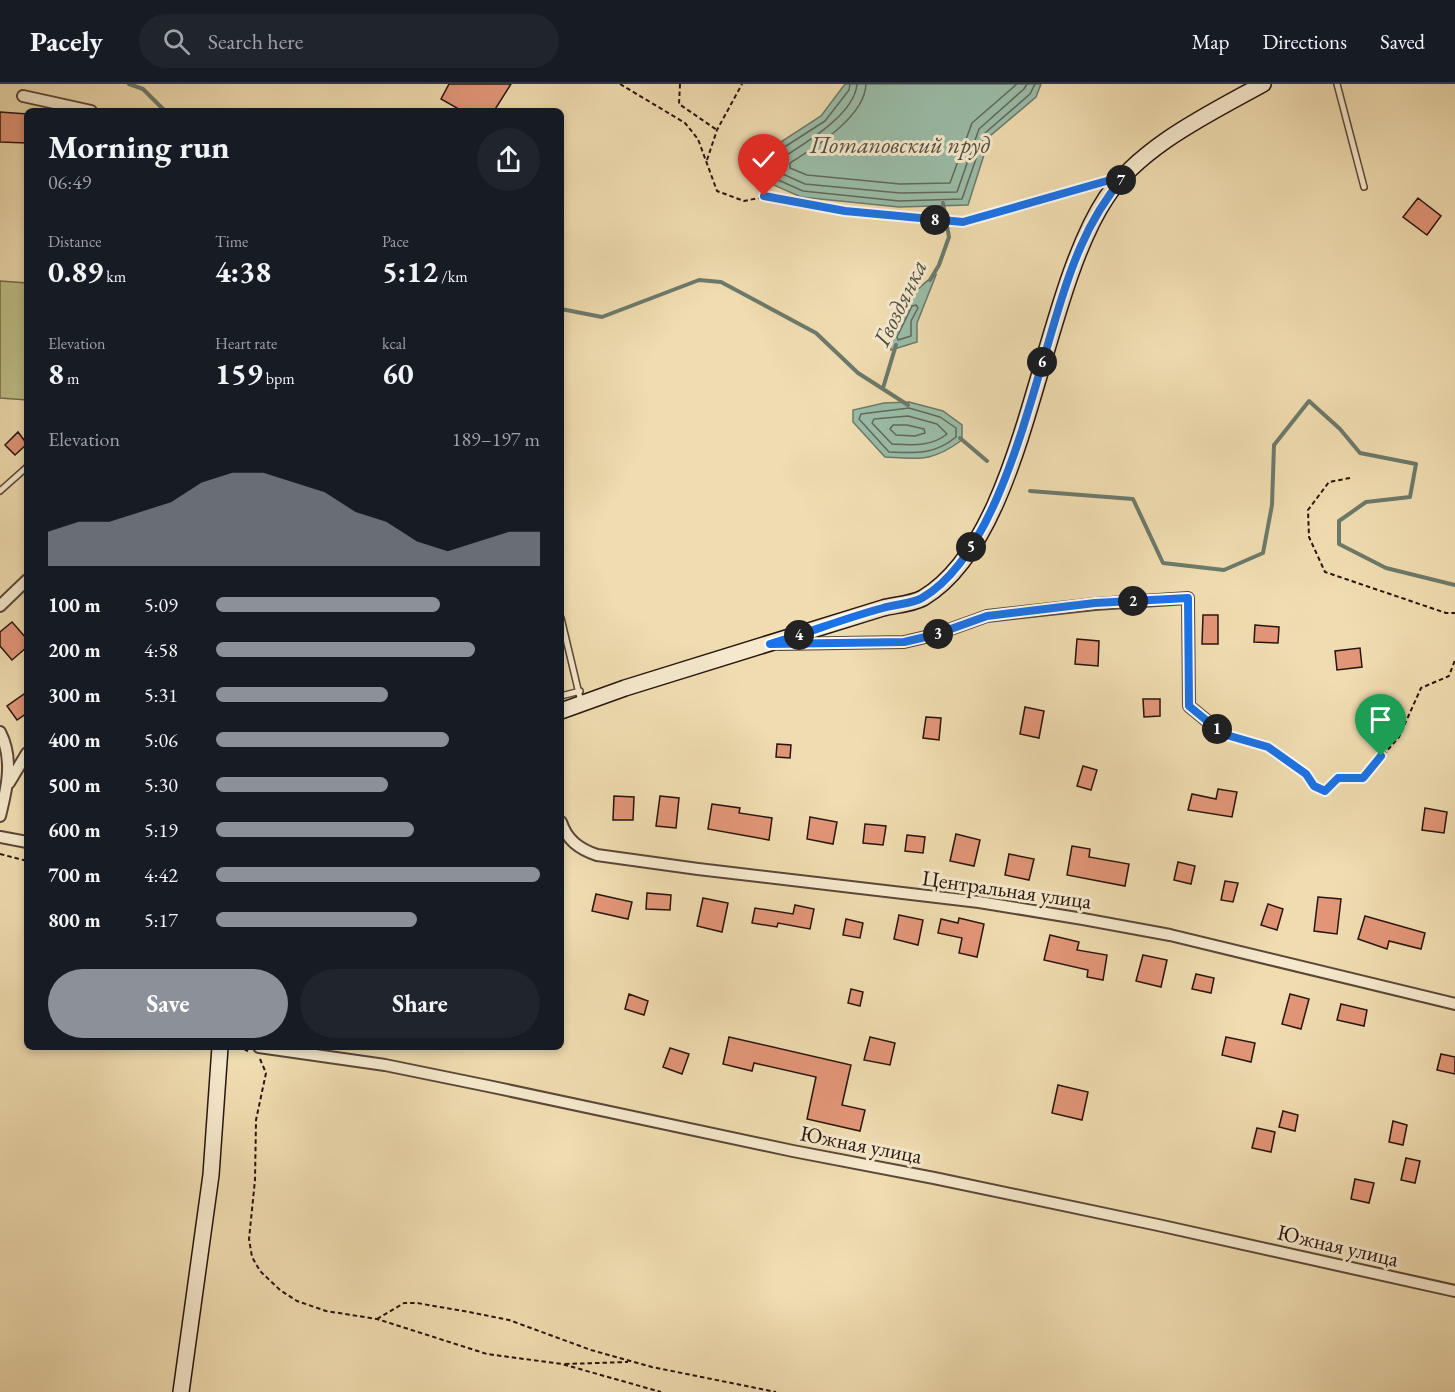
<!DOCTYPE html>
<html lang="en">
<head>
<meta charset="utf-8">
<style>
	:root { --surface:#171b24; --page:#20242c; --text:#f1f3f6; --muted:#9ea1a6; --line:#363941; --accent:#8c9099 }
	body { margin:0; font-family:"EB Garamond",serif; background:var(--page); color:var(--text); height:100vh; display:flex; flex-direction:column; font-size:22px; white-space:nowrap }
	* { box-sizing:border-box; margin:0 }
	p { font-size:20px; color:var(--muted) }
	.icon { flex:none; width:33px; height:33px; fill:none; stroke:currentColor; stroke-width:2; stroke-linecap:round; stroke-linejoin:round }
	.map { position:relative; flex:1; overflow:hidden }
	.side { position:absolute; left:24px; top:24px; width:540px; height:942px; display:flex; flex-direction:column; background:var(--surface); border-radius:9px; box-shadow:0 3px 9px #0003 }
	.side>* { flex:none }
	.pin { position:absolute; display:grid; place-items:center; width:51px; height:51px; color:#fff; margin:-62px -26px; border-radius:50% 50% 50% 0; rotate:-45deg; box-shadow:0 0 6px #0007 }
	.pin .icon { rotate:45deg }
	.km { position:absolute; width:30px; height:30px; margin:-15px; border-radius:50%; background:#222; color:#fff; font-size:16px; line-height:30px; text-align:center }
	.round { display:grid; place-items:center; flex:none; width:63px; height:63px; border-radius:32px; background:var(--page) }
	.overview { display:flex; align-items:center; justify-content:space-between; height:102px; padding:0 24px }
	h1 { font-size:33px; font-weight:700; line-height:45px }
	.metrics { display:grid; grid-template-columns:repeat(3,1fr); gap:9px; height:102px; padding:6px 24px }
	.metrics div { display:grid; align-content:center }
	.metrics b { font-size:30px; font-weight:700 }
	.metrics small { font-size:16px; font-weight:400 }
	.metrics p { font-size:16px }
	.chart { height:168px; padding:12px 24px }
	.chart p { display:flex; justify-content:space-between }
	.chart svg { width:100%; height:108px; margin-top:6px; fill:var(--accent); opacity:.7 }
	.primary-button { display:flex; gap:12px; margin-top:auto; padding:12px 24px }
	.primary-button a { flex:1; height:69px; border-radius:36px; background:var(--accent); color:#fff; font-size:24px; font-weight:700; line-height:69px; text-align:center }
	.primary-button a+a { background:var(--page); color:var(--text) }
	ul { padding:0 24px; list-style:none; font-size:20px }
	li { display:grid; grid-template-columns:96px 72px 1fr; align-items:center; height:45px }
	li i { height:15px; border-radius:8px; background:var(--accent) }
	header { display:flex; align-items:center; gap:36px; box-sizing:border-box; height:84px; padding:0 30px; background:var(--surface); border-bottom:2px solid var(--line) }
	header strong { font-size:28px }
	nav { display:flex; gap:33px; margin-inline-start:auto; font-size:21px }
	.search { width:420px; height:54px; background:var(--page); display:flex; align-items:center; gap:15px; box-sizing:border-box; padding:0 21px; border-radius:33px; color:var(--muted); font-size:22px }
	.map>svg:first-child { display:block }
	.green { fill:#bebf88; stroke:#736a4a; stroke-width:1.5 }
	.water { fill:#9abca8; stroke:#6c796a; stroke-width:1.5 }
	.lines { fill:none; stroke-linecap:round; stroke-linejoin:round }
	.shore { stroke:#61685a; stroke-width:1.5 }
	.stream { stroke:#6c796a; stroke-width:4 }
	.building { fill:#e29678; stroke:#28150d; stroke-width:1.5 }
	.lane-casing { stroke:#5a4736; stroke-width:8 }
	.street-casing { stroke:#5a4736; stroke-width:14 }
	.secondary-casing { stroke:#28150d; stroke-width:18 }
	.path { stroke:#28150d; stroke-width:2; stroke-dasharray:4.5 3; stroke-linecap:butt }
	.lane { stroke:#f5e8cc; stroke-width:5 }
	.street { stroke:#f5e8cc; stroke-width:10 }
	.secondary { stroke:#f5e8cc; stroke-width:15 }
	.route-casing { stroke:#fff; stroke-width:12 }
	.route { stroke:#1a73e8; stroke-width:8 }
	.labels { text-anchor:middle; stroke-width:6; stroke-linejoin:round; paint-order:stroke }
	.street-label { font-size:22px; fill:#28150d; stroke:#f5e8cc }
	.water-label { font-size:24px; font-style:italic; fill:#504f43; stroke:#f5e8cc }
</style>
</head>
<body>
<header>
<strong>Pacely</strong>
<div class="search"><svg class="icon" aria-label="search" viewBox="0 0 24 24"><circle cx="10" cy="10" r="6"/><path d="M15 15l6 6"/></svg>Search here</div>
<nav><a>Map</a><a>Directions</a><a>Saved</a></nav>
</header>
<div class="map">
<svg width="1455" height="1308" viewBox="0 0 1455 1308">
	<rect width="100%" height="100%" fill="#efdcb0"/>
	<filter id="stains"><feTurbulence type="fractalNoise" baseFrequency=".00333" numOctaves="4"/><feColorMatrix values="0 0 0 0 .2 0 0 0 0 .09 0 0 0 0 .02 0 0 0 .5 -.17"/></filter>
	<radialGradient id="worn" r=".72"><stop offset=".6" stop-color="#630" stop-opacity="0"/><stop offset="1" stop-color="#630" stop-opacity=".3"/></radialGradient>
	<path class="green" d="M0,197L27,199V316L0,314Z"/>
	<path class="water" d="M845,0H1041L1036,13L990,52L968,121L899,123L801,113L758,94L767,67L821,32Z
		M936,191L917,239V258L891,266C883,241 916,202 936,191Z
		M909,318L943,327L962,341V356C932,378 921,375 885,373L853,338V326L884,319Z"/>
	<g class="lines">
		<path class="shore" d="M850,0L849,6L825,37L772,71L767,91L803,107L899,117L962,115L985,49L1030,10L1035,0
			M857,0C855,31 802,61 779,76L776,87L805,100L900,109L957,108L979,45L1024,5L1027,0
			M866,0C865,33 815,63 790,79V84L807,91L900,100L950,99L972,39L1017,0
			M916,221L918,224L911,237V252L898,256L897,253L912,222Z
			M909,324L940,333L956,344V353C934,371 916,369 889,368L859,335L861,330Z
			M908,332L937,340L947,350C931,363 912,361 892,360L872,339L874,335Z
			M893,341H907L924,345L925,349L915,352L896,351L890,345Z"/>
		<path class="stream" d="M129,0L143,5L165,27
			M930,196L939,181L949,153L943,119
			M561,225L602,233L699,196L721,198L816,249L858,289L908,321
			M883,304L896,261
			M960,354L987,377
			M1030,407L1133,415L1163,479L1224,486L1263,469L1272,421L1274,361L1309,317L1340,345L1360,369L1416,380L1410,413L1366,418L1339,437V460L1386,484L1455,501"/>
	</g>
	<path class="building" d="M449,0H511L494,27H462L441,15Z
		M0,28L27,30V59L0,58Z
		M1418,114L1441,132L1427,151L1403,133Z
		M18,348L27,360L15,371L5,361Z
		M1203,531H1218V560H1202Z
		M12,538L27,555V563L12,576L0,562V548Z
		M1255,541L1279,543L1278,559L1254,558Z
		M1077,555L1099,557L1098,582L1075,580Z
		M1360,564L1362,583L1337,586L1335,567Z
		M27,608V629L17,636L7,622Z
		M1143,615H1160V632L1144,633Z
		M1025,623L1044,627L1039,654L1020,650Z
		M926,633L941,634L939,656L923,654Z
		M777,660L791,661L790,674L776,673Z
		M1083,682L1097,686L1091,706L1077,702Z
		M1218,705L1237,708L1232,733L1188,726L1192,710L1216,715Z
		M614,712L634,713L633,736H613Z
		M660,712L679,714L676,744L656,742Z
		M712,720L740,724L739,729L772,734L769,756L708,745Z
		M1425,724L1447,728L1444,749L1422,746Z
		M810,733L837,738L833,760L807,755Z
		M865,740L886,742L883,761L863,759Z
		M956,750L980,756L974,782L950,777Z
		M907,751L925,753L923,769L905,767Z
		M1072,762L1090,765L1089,773L1129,780L1125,802L1067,791Z
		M1009,770L1034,775L1029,796L1005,791Z
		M1178,778L1195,782L1191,800L1174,796Z
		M1225,797L1238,799L1233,818L1221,816Z
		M647,809L671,811L670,826L646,825Z
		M596,810L632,818L628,835L592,827Z
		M1318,813L1341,815L1337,850L1314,847Z
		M703,814L728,819L722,848L697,842Z
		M1268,820L1283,825L1277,846L1261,841Z
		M795,821L814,825L810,845L778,839L777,843L752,839L755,824L793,830Z
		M899,831L923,836L918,861L894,855Z
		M1365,832L1425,849L1421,865L1389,857L1387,865L1358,855Z
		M959,834L984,840L977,873L959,869L962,854L938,849L941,835L958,839Z
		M846,835L863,839L860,854L843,851Z
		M1050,851L1079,858L1077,866L1107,871L1103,896L1087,893L1088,886L1044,876Z
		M1143,871L1167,876L1161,903L1136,897Z
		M1196,890L1214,894L1211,909L1192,905Z
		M851,905L863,908L860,922L848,919Z
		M629,910L648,917L644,931L625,925Z
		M1290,910L1309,915L1301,945L1282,940Z
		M1341,920L1367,926L1364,942L1337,936Z
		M729,953L851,981L842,1021L865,1026L860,1047L807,1035L816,993L754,979L752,987L723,980Z
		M870,953L895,959L890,981L864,976Z
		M1226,953L1255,959L1251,978L1222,971Z
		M670,964L689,970L682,990L663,983Z
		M1441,970L1455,973V990L1437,986Z
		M1058,1001L1088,1008L1082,1036L1052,1029Z
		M1283,1027L1298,1031L1295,1047L1279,1043Z
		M1393,1037L1407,1041L1403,1061L1389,1058Z
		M1257,1044L1275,1048L1271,1068L1252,1064Z
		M1406,1074L1420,1077L1415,1099L1401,1096Z
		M1355,1095L1374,1099L1369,1119L1351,1115Z"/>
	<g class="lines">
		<g class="lane-casing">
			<path id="lane" d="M1337,0L1364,103
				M0,407L27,383
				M561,534L581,618
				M561,612L580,607"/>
		</g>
		<g class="street-casing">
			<path id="street" d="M23,12L91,27
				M0,522L27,496
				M779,560L904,558L934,551L987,532L1095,520L1188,514L1189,622L1223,650
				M0,648C14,675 7,704 0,732
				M9,699L27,669
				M561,738C567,756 579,765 597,771L698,785L979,818L1083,835L1170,851L1455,920
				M0,753L27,758
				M259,963L385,981L488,1002L793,1067L934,1094L1158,1141L1455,1207"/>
		</g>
		<g class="secondary-casing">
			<path id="secondary" d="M561,627L625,604L883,524C895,521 912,520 923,514C1027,452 1038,217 1106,114C1141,62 1209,30 1263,0
				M181,1308L211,1091L220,963"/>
		</g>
		<path class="path" d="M620,0L685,39L698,55L717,107L744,117L764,113L845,127L963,138L989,133L1023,119L1098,100
			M680,0L679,20L717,46
			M707,76L717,46L742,0
			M1350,394L1329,398L1308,426L1309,453L1325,488L1446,529H1455
			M1235,653C1264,662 1279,669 1304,688C1312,695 1315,702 1325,707L1338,694H1363L1399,653L1421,604L1449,592L1455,576
			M0,770L27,777
			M238,963L248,967
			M260,975L266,989L256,1036L255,1096L249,1155L252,1173L260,1187L280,1206L297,1217L326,1227L377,1235L487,1270L562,1280L661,1308
			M377,1235L404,1219H417L469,1228L509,1236L591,1266L652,1283L776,1308
			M565,1280L628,1278"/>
		<use href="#lane" class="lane"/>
		<use href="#street" class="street"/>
		<use href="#secondary" class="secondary"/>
	</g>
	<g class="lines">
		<g class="route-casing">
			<path id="route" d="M764,112L845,127L963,138L1124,92C1106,114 1092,136 1081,162C1039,255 1013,461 922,514C912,520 895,520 883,524C845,534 808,549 770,560L904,558L934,551L987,532L1095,519L1188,514L1189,622L1223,650L1268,663L1306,690L1314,702L1325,707L1338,694H1363L1381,672"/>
		</g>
		<use href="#route" class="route"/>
	</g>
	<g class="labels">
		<g class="street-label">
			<text transform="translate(1007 805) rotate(8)" y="8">Центральная улица</text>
			<text transform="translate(861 1060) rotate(11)" y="8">Южная улица</text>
			<text transform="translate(1338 1161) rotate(13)" y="8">Южная улица</text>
		</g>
		<g class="water-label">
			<text x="900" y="69">Потаповский пруд</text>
			<text transform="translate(900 219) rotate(-64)" y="8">Гвоздянка</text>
		</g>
	</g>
	<rect width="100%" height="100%" filter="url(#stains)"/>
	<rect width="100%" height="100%" fill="url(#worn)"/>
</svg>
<div class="pin" style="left:1381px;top:672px;background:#1e9e55"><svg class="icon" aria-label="arrive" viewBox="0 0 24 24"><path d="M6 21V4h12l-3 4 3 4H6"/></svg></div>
<div class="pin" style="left:764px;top:112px;background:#d93025"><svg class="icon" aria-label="check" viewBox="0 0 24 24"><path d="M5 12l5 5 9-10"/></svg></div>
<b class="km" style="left:1217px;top:645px">1</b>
<b class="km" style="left:1133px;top:517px">2</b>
<b class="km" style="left:938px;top:550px">3</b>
<b class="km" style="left:799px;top:551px">4</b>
<b class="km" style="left:971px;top:463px">5</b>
<b class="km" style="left:1042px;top:278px">6</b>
<b class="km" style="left:1121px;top:96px">7</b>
<b class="km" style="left:935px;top:136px">8</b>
<section class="side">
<div class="overview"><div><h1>Morning run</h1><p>06:49</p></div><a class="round"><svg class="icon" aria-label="share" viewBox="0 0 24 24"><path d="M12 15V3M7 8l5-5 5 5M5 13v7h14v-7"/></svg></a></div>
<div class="metrics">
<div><p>Distance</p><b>0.89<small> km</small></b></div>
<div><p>Time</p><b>4:38</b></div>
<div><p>Pace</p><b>5:12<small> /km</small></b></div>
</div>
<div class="metrics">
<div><p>Elevation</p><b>8<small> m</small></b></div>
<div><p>Heart rate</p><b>159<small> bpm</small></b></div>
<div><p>kcal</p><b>60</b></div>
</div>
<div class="chart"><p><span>Elevation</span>189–197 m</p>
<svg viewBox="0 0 160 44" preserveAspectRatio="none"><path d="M0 44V30L10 26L20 26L30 22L40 18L50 10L60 6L70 6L80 10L90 14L100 22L110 26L120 34L130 38L140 34L150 30L160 30V44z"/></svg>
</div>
<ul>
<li><b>100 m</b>5:09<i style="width:69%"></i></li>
<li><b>200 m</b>4:58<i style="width:80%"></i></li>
<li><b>300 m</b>5:31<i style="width:53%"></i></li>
<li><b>400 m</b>5:06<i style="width:72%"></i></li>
<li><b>500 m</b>5:30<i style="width:53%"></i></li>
<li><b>600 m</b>5:19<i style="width:61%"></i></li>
<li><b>700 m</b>4:42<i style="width:100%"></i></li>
<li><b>800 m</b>5:17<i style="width:62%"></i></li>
</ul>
<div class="primary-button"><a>Save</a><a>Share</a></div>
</section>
</div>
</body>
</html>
